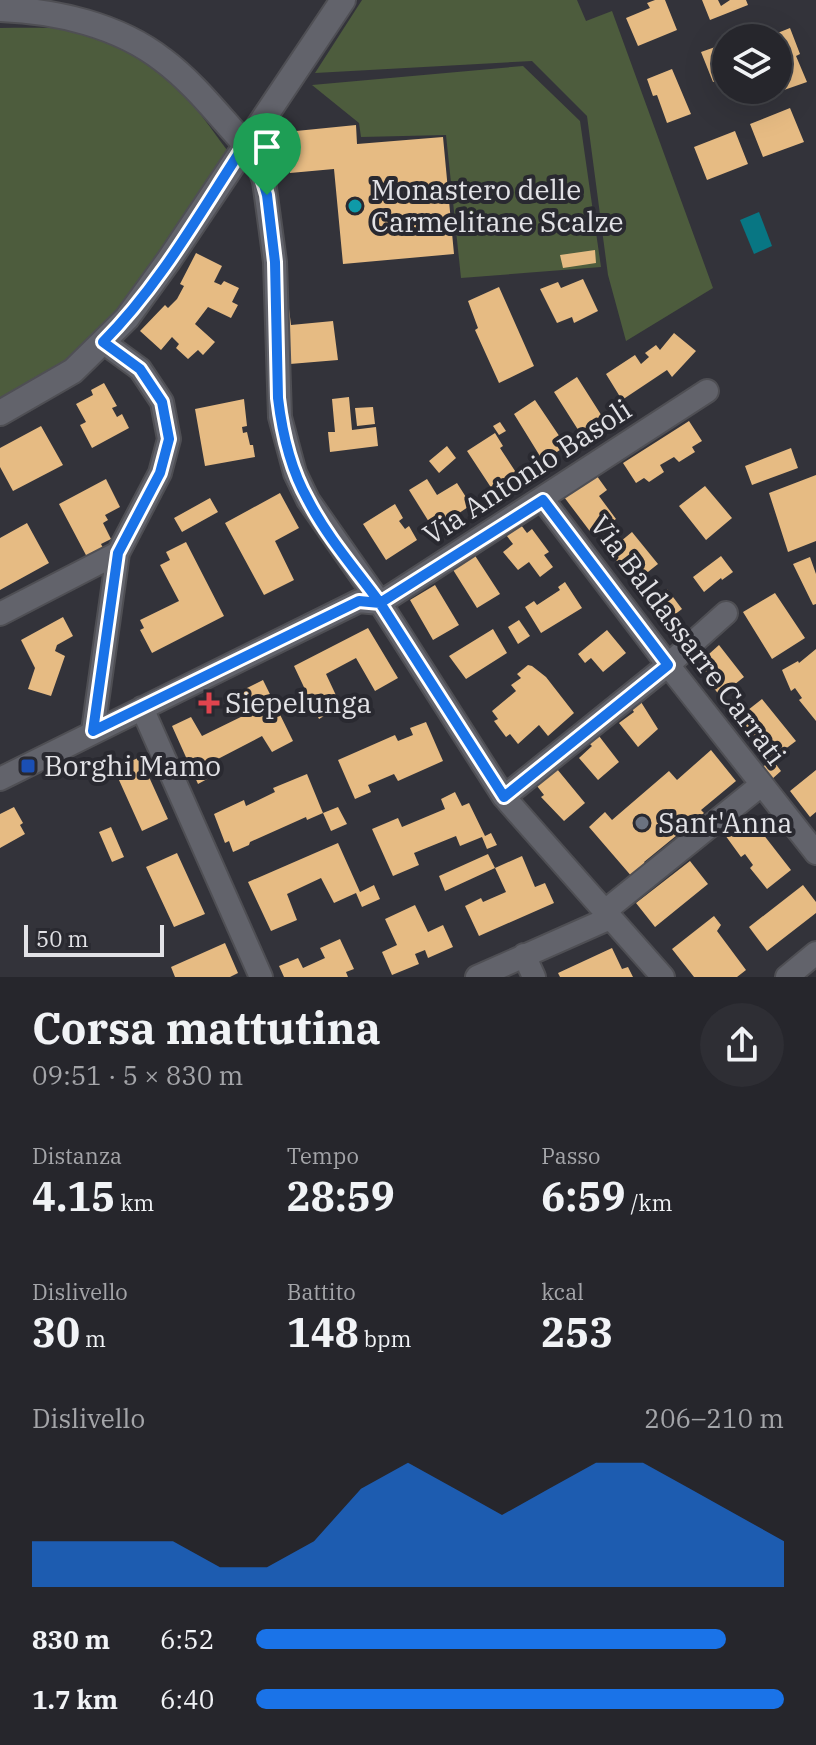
<!DOCTYPE html>
<html lang="it">
<head>
<meta charset="utf-8">
<style>
	:root { --surface:#26262c; --page:#2e2e34; --text:#f1f3f6; --muted:#a4a5a9; --line:#424348; --accent:#1a73e8 }
	body { margin:0; font-family:"IBM Plex Serif",serif; background:var(--page); color:var(--text); height:100vh; display:flex; flex-direction:column; font-size:30px; white-space:nowrap }
	* { box-sizing:border-box; margin:0 }
	p { font-size:26px; color:var(--muted) }
	.icon { flex:none; width:44px; height:44px; fill:none; stroke:currentColor; stroke-width:2; stroke-linecap:round; stroke-linejoin:round }
	.map { position:relative; height:977px; overflow:hidden }
	.sheet { display:flex; flex-direction:column; background:var(--surface); flex:1 }
	.sheet>* { flex:none }
	.controls { position:absolute; left:712px; top:24px; display:grid; gap:16px }
	.controls a { display:grid; place-items:center; width:80px; height:80px; border-radius:50%; background:var(--surface); box-shadow:0 8px 32px #0002,0 0 0 2px var(--line); font-size:40px }
	.scale { position:absolute; left:24px; bottom:20px; width:140px; box-sizing:border-box; padding-left:8px; border:4px solid #e2e2e6; border-top:0; font-size:22px; line-height:28px; white-space:nowrap; color:#e2e2e6; -webkit-text-stroke:6px #292930; paint-order:stroke }
	.pin { position:absolute; display:grid; place-items:center; width:68px; height:68px; color:#fff; margin:-82px -34px; border-radius:50% 50% 50% 0; rotate:-45deg; box-shadow:0 0 8px #0007 }
	.pin .icon { rotate:45deg }
	.round { display:grid; place-items:center; flex:none; width:84px; height:84px; border-radius:42px; background:var(--page) }
	.summary { display:flex; align-items:center; justify-content:space-between; height:136px; padding:0 32px }
	h1 { font-size:44px; font-weight:800; line-height:60px }
	.metrics { display:grid; grid-template-columns:repeat(3,1fr); gap:12px; height:136px; padding:8px 32px }
	.metrics div { display:grid; align-content:center }
	.metrics b { font-size:40px; font-weight:800 }
	.metrics small { font-size:22px; font-weight:400 }
	.metrics p { font-size:22px }
	.chart { height:224px; padding:16px 32px }
	.chart p { display:flex; justify-content:space-between }
	.chart svg { width:100%; height:144px; margin-top:8px; fill:var(--accent); opacity:.7 }
	ul { padding:0 32px; list-style:none; font-size:26px }
	li { display:grid; grid-template-columns:128px 96px 1fr; align-items:center; height:60px }
	li i { height:20px; border-radius:10px; background:var(--accent) }
	.map>svg:first-child { display:block }
	.green { fill:#4d5c3d }
	.water { fill:#087683 }
	.building { fill:#e6bb83 }
	.lines { fill:none; stroke-linecap:round; stroke-linejoin:round }
	.minor-casing { stroke:#4f4f54; stroke-width:26 }
	.tertiary-casing { stroke:#4f4f54; stroke-width:28 }
	.minor { stroke:#62636b; stroke-width:22 }
	.tertiary { stroke:#62636b; stroke-width:24 }
	.route-casing { stroke:#fff; stroke-width:16 }
	.route { stroke:#1a73e8; stroke-width:10 }
	.culture-dot { fill:#0f9aa8; stroke:#292930; stroke-width:3 }
	.health-dot { fill:#e0444e; stroke:#292930; stroke-width:3 }
	.transit-dot { fill:#1a4fb4; stroke:#292930; stroke-width:3 }
	.worship-dot { fill:#6b7280; stroke:#292930; stroke-width:3 }
	.labels { text-anchor:middle; stroke-width:8; stroke-linejoin:round; paint-order:stroke }
	.poi-label { font-size:28px; fill:#e2e2e6; stroke:#292930; text-anchor:start }
	.street-label { font-size:28px; fill:#e2e2e6; stroke:#292930 }
</style>
</head>
<body>
<div class="map">
<svg width="816" height="977" viewBox="0 0 816 977">
	<rect width="100%" height="100%" fill="#33333a"/>
	<path class="green" d="M362,0H577L586,21L612,11L713,288L626,341L608,275L587,116L532,61L315,73Z
		M0,28C34,28 72,26 106,36C157,51 197,109 227,150L212,176L117,315L61,367L0,399Z
		M523,66L580,121L601,267L461,278L446,135L361,137L359,123L312,85Z"/>
	<path class="water" d="M759,212L772,246L754,254L740,220Z"/>
	<path class="building" d="M655,0H665L677,30L638,46L626,18L650,8L647,3Z
		M702,0H718L721,6L730,0H746L748,5L710,20Z
		M790,28L800,54L796,56L807,82L784,90L778,75V38H765Z
		M718,46L720,50L726,48V77L713,82L701,52Z
		M672,69L691,114L667,123L657,95L653,96L647,79Z
		M790,108L804,142L763,157L750,124Z
		M356,125L357,144L443,137L454,254L343,264L334,169L290,173L286,132Z
		M735,131L748,164L707,180L694,147Z
		M595,250L596,263L563,268L560,255Z
		M196,253L222,266L214,282L221,285L224,281L239,288L232,302L238,305L231,318L208,307L195,324L215,342L203,355L198,350L188,359L176,348L179,344L172,337L161,350L140,331L165,305L168,308L177,299L184,286L180,284Z
		M583,279L598,311L574,323L572,317L557,323L540,289L558,282L561,288Z
		M499,287L534,366L499,383L475,330L478,328L468,301Z
		M288,301L291,325L333,321L338,360L290,364L281,302Z
		M674,333L696,351L672,377L667,370L622,400L606,374L635,355L641,364L649,357L645,353L656,345L660,350Z
		M577,377L605,421L582,436L554,392Z
		M104,383L117,406L112,408L117,417L122,414L129,428L92,448L80,425L86,422L76,404L93,395L91,390Z
		M349,397L352,430L376,427L378,446L330,452L328,432H335L332,399Z
		M244,399L247,426L242,427L243,433L247,432L250,445H253L255,457L205,466L195,409Z
		M535,400L566,446L543,461L514,414Z
		M373,407L375,424L357,426L355,408Z
		M689,421L702,441L692,447L695,452L679,462L674,457L660,465L664,472L649,482L644,478L636,483L623,463Z
		M500,422L506,431L499,435L493,426Z
		M41,426L63,465L13,491L0,467V448Z
		M495,433L503,446L500,448L517,474L492,489L467,451Z
		M447,446L456,458L439,473L429,461Z
		M791,448L798,468L752,485L745,466Z
		M594,472L607,490L599,496L616,519L592,534L561,493Z
		M816,475V541L788,552L769,493Z
		M106,479L120,507L105,515L108,520L103,523L111,539L101,544L103,548L87,557L59,504Z
		M427,479L437,495L457,483L471,505L434,530L409,490Z
		M705,486L732,518L706,540L679,506Z
		M280,493L299,528L275,541L294,580L264,595L225,523Z
		M210,498L218,512L182,532L174,518Z
		M395,504L403,518L399,521L405,529L409,526L417,540L386,560L363,524Z
		M518,521L527,533L532,529L549,552L544,555L553,567L540,577L529,562L518,570L503,552L513,544L503,531Z
		M27,523L49,563L0,590V538Z
		M632,532L658,564L634,583L609,551Z
		M186,542L224,616L152,653L140,630L144,628L140,620L179,601L160,565L170,560L166,552Z
		M472,551L500,594L477,608L450,565Z
		M721,556L733,572L722,580L721,578L704,592L693,577Z
		M810,557L816,574V604L813,605L793,564Z
		M565,582L582,608L541,633L525,607L534,601L537,605L560,590L558,587Z
		M435,585L459,625L433,640L410,600Z
		M667,589L682,609L662,624L647,604Z
		M775,593L805,638L772,659L743,612Z
		M63,617L73,636L57,645L55,651L65,656L51,696L28,689L35,668L21,640Z
		M519,620L530,636L518,644L508,627Z
		M368,628L398,678L375,691L356,658L326,674L341,706L319,719L294,666Z
		M493,629L507,653L466,679L449,656Z
		M607,630L626,653L603,672L591,658L585,663L578,654Z
		M719,645L744,677L720,696L698,668L711,657L709,654Z
		M816,649V721L799,700L802,698L795,688L791,691L782,670L798,661L799,663Z
		M528,665L532,666L546,677L574,713L548,736L539,725L518,744L510,734L506,737L494,721L498,719L492,711L516,691L511,685L521,678L517,674Z
		M263,680L293,741L272,752L262,736L214,761L220,772L198,784L172,726L191,717L202,736L251,712L241,691Z
		M762,699L796,741L772,759L781,771L771,780L762,768L768,762L734,721Z
		M641,702L658,729L638,747L619,723L634,712L632,709Z
		M426,722L443,761L398,781L394,774L368,785L371,792L355,799L338,760L395,735L398,741L413,735L410,728Z
		M599,736L619,762L598,780L579,758L592,746L589,743Z
		M711,750L736,781L701,810L704,813L644,862L647,866L633,878L589,827L605,812L612,820L669,771L677,780Z
		M140,757L168,819L142,831L114,769Z
		M557,769L585,803L564,821L541,797L544,795L537,786Z
		M816,770V812L810,817L790,791Z
		M307,774L323,813L307,820L306,817L250,842L249,845L233,852L229,841L225,843L214,814L244,800L246,806L275,792L273,788Z
		M455,792L462,806L469,803L485,836L491,833L497,845L487,849L482,837L460,846L456,836L414,853L419,865L393,876L372,829L398,818L402,827L445,809L441,799Z
		M14,807L23,823L20,825L25,834L0,848V814Z
		M338,807L347,824L331,831L323,813Z
		M749,816L791,870L767,889L750,868L753,865L745,854L741,857L725,835Z
		M111,827L124,857L112,862L99,832Z
		M338,843L360,892L374,885L380,899L362,907L356,893L334,903L321,878L287,894L297,920L271,931L248,882Z
		M177,853L205,914L174,927L146,867Z
		M488,854L495,868L445,891L439,876Z
		M522,856L535,887L545,883L554,903L479,936L465,906L481,898L483,902L506,892L495,868Z
		M690,861L708,884L655,927L636,903Z
		M803,885L816,902V913L767,951L749,927Z
		M415,905L428,932L443,925L453,947L428,958L425,950L415,954L419,964L392,975L382,952L397,945L385,919Z
		M714,916L721,925L717,931L746,970L737,977H694L672,949Z
		M340,939L354,969L346,972L348,977H284L279,966L298,958L303,968L325,958L320,948Z
		M225,943L238,973L230,977H175L171,967Z
		M612,948L622,969L628,967L633,977H560L558,973Z"/>
	<g class="lines">
		<g class="minor-casing">
			<path id="minor" d="M245,144L257,161L264,181L275,262L280,417L295,473L308,500L380,603L504,797L663,977
				M543,500L668,665L816,853
				M380,603L707,391
				M0,614L118,553
				M142,708L261,977
				M93,731L118,553L160,473L169,439L162,402L140,369L103,342
				M0,779L359,601L380,603
				M504,797L668,665L726,613
				M605,911L761,785
				M524,955L534,977
				M477,977L610,918
				M787,977L816,953"/>
		</g>
		<g class="tertiary-casing">
			<path id="tertiary" d="M0,9C56,11 118,25 163,60C194,83 219,116 245,144
				M0,413L73,371L127,318L169,260L343,0"/>
		</g>
		<use href="#minor" class="minor"/>
		<use href="#tertiary" class="tertiary"/>
	</g>
	<g class="lines">
		<g class="route-casing">
			<path id="route" d="M267,195L257,161L245,144C201,211 160,285 103,342L140,369L162,402L169,439L160,473L118,553L93,731L359,601L380,603L504,797L668,665L543,500L380,603C356,570 327,537 308,500C291,470 282,432 278,398L275,262L267,195"/>
		</g>
		<use href="#route" class="route"/>
	</g>
	<circle class="culture-dot" cx="355" cy="206" r="8"/>
	<path class="health-dot" d="M205 691h8v8h8v8h-8v8h-8v-8h-8v-8h8z"/>
	<rect class="transit-dot" x="20" y="758" width="16" height="16" rx="4"/>
	<circle class="worship-dot" cx="642" cy="823" r="8"/>
	<g class="labels">
		<g class="poi-label">
			<text x="371" y="200">Monastero delle<tspan x="371" dy="32">Carmelitane Scalze</tspan></text>
			<text x="225" y="713">Siepelunga</text>
			<text x="44" y="776">Borghi Mamo</text>
			<text x="658" y="833">Sant'Anna</text>
		</g>
		<g class="street-label">
			<text transform="translate(527 472) rotate(-33)" y="10">Via Antonio Basoli</text>
			<text transform="translate(688 640) rotate(53)" y="10">Via Baldassarre Carrati</text>
		</g>
	</g>
</svg>
<div class="controls">
<a><svg class="icon" aria-label="layers" viewBox="0 0 24 24"><path d="M12 4l9 5-9 5-9-5zM3 14l9 5 9-5"/></svg></a>
</div>
<div class="scale">50 m</div>
<div class="pin" style="left:267px;top:195px;background:#1e9e55"><svg class="icon" aria-label="arrive" viewBox="0 0 24 24"><path d="M6 21V4h12l-3 4 3 4H6"/></svg></div>
</div>
<section class="sheet">
<div class="summary"><div><h1>Corsa mattutina</h1><p>09:51 · 5 × 830 m</p></div><a class="round"><svg class="icon" aria-label="share" viewBox="0 0 24 24"><path d="M12 15V3M7 8l5-5 5 5M5 13v7h14v-7"/></svg></a></div>
<div class="metrics">
<div><p>Distanza</p><b>4.15<small> km</small></b></div>
<div><p>Tempo</p><b>28:59</b></div>
<div><p>Passo</p><b>6:59<small> /km</small></b></div>
</div>
<div class="metrics">
<div><p>Dislivello</p><b>30<small> m</small></b></div>
<div><p>Battito</p><b>148<small> bpm</small></b></div>
<div><p>kcal</p><b>253</b></div>
</div>
<div class="chart"><p><span>Dislivello</span>206–210 m</p>
<svg viewBox="0 0 160 44" preserveAspectRatio="none"><path d="M0 44V30L10 30L20 30L30 30L40 38L50 38L60 30L70 14L80 6L90 14L100 22L110 14L120 6L130 6L140 14L150 22L160 30V44z"/></svg>
</div>
<ul>
<li><b>830 m</b>6:52<i style="width:89%"></i></li>
<li><b>1.7 km</b>6:40<i style="width:100%"></i></li>
</ul>
</section>
</body>
</html>
